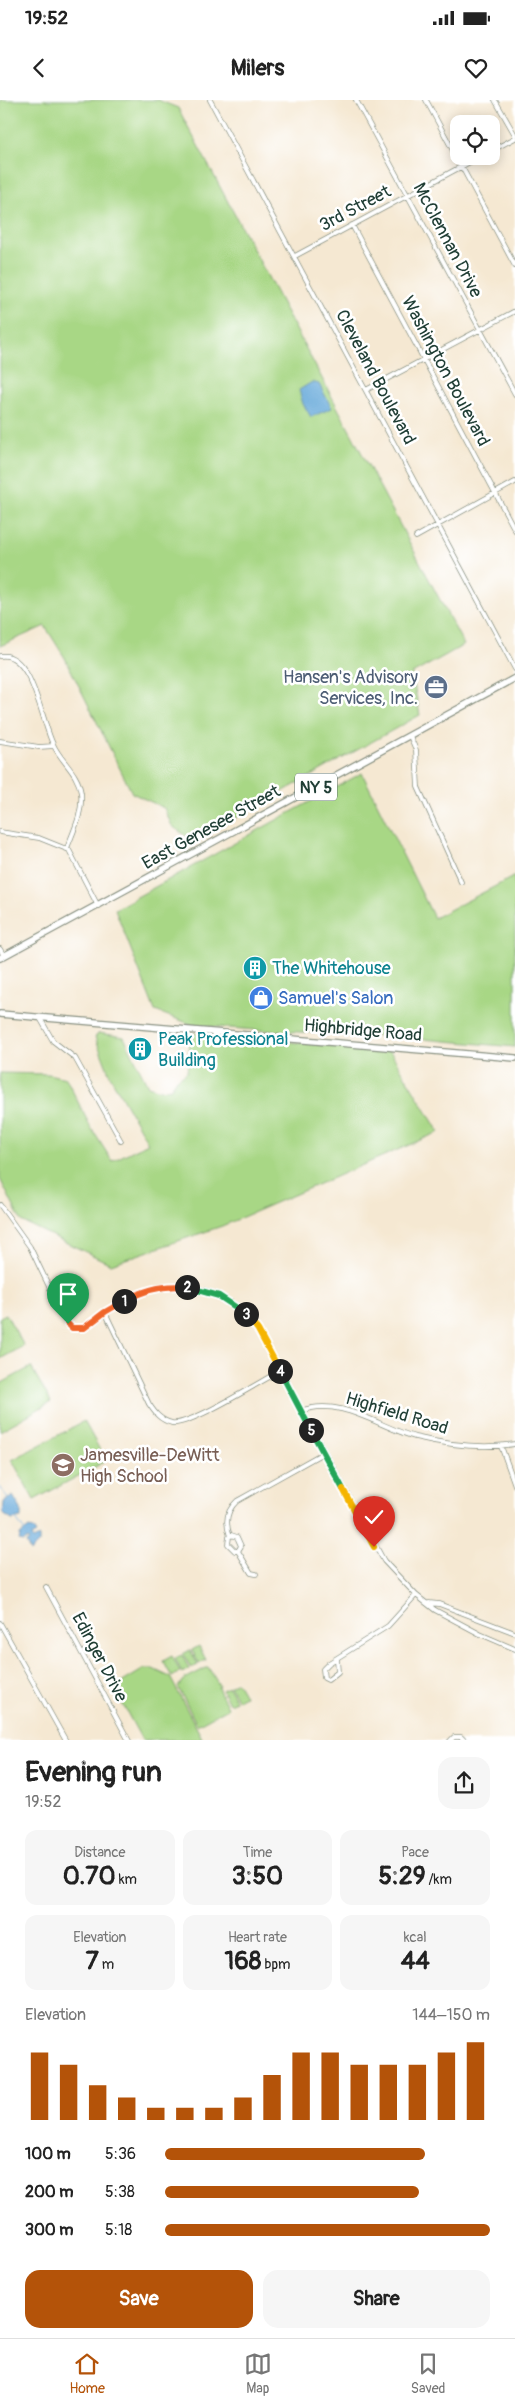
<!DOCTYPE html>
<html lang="en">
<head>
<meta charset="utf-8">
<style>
	:root { --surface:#fff; --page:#f6f6f6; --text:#222; --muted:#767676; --line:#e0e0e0; --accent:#b45309 }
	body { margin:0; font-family:Pangolin,sans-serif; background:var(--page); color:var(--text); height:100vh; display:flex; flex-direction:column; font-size:19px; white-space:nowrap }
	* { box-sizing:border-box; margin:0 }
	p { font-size:16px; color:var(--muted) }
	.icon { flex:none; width:28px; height:28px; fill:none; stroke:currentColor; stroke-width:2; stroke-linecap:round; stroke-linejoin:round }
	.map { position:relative; height:1640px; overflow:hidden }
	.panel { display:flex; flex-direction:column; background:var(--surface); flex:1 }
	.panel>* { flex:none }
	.tools { position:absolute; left:450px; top:15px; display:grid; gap:10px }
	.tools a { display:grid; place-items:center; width:50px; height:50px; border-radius:10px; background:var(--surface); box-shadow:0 2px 12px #0003; font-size:25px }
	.pin { position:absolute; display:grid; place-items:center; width:42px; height:42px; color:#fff; margin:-51px -21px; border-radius:50% 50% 50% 0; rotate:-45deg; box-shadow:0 0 5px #0007 }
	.pin .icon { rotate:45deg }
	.km { position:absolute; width:25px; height:25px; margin:-12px; border-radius:50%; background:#222; color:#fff; font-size:14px; line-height:25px; text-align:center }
	.round { display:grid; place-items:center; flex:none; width:52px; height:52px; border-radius:15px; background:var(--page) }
	.summary { display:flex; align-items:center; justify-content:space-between; height:85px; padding:0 25px }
	h1 { font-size:28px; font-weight:700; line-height:38px }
	.stats { display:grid; grid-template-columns:repeat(3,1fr); gap:8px; height:85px; padding:5px 25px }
	.stats div { display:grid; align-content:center; border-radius:12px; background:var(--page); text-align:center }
	.stats b { font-size:25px; font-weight:700 }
	.stats small { font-size:14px; font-weight:400 }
	.stats p { font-size:14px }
	.chart { height:140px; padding:10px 25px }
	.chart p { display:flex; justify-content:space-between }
	.chart svg { width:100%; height:90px; margin-top:5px; stroke:var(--accent); stroke-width:6 }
	.primary-button { display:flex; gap:10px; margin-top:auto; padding:10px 25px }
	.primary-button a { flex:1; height:58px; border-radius:15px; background:var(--accent); color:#fff; font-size:20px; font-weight:700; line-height:58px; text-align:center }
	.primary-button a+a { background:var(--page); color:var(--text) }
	ul { padding:0 25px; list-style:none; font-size:16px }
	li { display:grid; grid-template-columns:80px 60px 1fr; align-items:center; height:38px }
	li i { height:12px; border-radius:6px; background:var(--accent) }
	.status { display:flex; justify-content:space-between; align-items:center; height:35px; padding:0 25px; background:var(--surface); direction:ltr }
	.status svg { height:14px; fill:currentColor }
	header { display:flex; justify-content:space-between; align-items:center; height:65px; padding:0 25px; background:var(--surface); font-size:22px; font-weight:700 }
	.dock { display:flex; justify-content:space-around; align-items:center; height:70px; border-top:1px solid var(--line); background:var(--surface); font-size:14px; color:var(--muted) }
	.dock a { display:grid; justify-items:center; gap:2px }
	.dock .active { color:var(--accent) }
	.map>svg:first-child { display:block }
	.green { fill:#a8d785; stroke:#648a5c }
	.water { fill:#64a7d9; stroke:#427286 }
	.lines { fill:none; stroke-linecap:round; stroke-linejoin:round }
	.stream { stroke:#64a7d9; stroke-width:1 }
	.minor-casing { stroke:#8a9283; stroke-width:5.5 }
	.primary-casing { stroke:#8a9283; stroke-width:8 }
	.trunk-casing { stroke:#8a9283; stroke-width:8 }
	.minor { stroke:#fff; stroke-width:4 }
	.primary { stroke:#fff; stroke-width:5.5 }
	.trunk { stroke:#fff; stroke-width:5.5 }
	.split-1-casing { stroke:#fff; stroke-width:10 }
	.split-2-casing { stroke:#fff; stroke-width:10 }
	.split-3-casing { stroke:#fff; stroke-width:10 }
	.split-4-casing { stroke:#fff; stroke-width:10 }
	.split-5-casing { stroke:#fff; stroke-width:10 }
	.split-6-casing { stroke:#fff; stroke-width:10 }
	.split-7-casing { stroke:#fff; stroke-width:10 }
	.split-1 { stroke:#f0652b; stroke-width:6 }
	.split-2 { stroke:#f0652b; stroke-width:6 }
	.split-3 { stroke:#22a559; stroke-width:6 }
	.split-4 { stroke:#f5b400; stroke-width:6 }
	.split-5 { stroke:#22a559; stroke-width:6 }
	.split-6 { stroke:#22a559; stroke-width:6 }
	.split-7 { stroke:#f5b400; stroke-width:6 }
	.labels { text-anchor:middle; stroke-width:5; stroke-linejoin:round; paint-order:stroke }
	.shield { fill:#fff; stroke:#627771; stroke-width:1 }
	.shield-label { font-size:16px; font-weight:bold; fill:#1f3d34 }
	.street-label { font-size:18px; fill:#1f3d34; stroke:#fff }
	.service-label { font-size:18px; fill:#4e5e75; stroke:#fff; text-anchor:end }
	.culture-label { font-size:18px; fill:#0d838f; stroke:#fff; text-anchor:start }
	.shop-label { font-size:18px; fill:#366cbe; stroke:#fff; text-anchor:start }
	.education-label { font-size:18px; fill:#785e54; stroke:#fff; text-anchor:start }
</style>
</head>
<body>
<div class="status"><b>19:52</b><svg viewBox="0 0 49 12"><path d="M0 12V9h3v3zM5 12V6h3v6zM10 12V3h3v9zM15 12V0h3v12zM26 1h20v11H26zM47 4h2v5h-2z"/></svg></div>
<header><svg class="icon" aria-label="back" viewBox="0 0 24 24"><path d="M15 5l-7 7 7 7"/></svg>Milers<svg class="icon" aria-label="heart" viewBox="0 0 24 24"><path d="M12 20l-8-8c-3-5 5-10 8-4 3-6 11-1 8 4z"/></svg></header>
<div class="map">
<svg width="515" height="1641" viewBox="0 0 515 1641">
	<rect width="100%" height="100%" fill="#fff"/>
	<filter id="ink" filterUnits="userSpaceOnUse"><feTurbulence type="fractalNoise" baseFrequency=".02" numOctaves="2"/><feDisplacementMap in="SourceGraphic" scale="10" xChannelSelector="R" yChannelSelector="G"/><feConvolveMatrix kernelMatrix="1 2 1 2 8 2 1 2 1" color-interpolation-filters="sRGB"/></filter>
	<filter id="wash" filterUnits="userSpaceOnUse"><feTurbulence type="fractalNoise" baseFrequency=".0096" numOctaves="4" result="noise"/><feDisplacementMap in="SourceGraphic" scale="20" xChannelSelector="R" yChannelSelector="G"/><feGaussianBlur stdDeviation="1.12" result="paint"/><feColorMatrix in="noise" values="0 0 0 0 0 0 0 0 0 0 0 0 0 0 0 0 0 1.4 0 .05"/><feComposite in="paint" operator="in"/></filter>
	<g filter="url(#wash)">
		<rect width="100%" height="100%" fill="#f5e8d2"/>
		<path class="green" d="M0,0H158L178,8L464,545L412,574L420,615L223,725L189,738L172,726L164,708L132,693L65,558L45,526L0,546Z
			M362,673L434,818L515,776V947L387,936L255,930L193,925L155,911L115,809Z
			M99,933L124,937L148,986L161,990L171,988L177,979L187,972L191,933L390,951L439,1032L222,1126L111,1164L21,1121L0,1079V973L48,974L66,978L90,1026L112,1061L148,1043L111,978L95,937Z
			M6,1214L24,1246L0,1259V1217Z
			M31,1267L51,1302L0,1331V1284Z
			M84,1321L106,1361L34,1400L12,1360Z
			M199,1546L206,1560L199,1564L192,1550Z
			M190,1550L198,1565L191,1568L183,1554Z
			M182,1555L189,1569L182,1573L175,1558Z
			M172,1556L180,1572L172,1577L163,1561Z
			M208,1567L219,1585L218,1588L228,1608L197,1625L178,1587L183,1580Z
			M144,1569H153L170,1577L203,1640H142L117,1594L121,1583Z
			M237,1582L245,1596L238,1600L230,1586Z
			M229,1587L236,1601L229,1604L222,1590Z"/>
		<path class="water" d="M312,282L319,284L332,308L311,317L303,304L299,290Z
			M13,1396L21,1409V1418L12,1420L3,1414L4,1402Z
			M29,1428L33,1429L36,1434L31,1437L33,1440L39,1437V1443L30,1452L26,1443L29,1441L28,1439L23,1442L19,1441L20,1435Z"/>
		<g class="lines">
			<path class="stream" d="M0,1387L8,1399
				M16,1419L25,1432"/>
		</g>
	</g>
	<g filter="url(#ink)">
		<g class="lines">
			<g class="minor-casing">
				<path id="minor" d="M210,0L515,569
					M356,0L515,294
					M426,0L515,166
					M495,0L515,35
					M491,51L515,38
					M352,125L515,430
					M295,156L481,56
					M366,290L515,211
					M416,437L515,382
					M0,556C32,550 42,623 53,644C61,662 78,672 81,693C83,713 74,730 67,748
					M410,636L416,650L418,687L461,782
					M0,641L39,647L54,646
					M0,732L39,738L69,750L98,806
					M0,849L4,856
					M40,918L53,941L75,958L121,1041
					M0,1105L30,1147L65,1220L72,1228H84C98,1221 110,1209 125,1200C172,1175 228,1185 258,1230L384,1461L416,1495L435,1510L480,1534L515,1549
					M105,1212L149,1304C155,1313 160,1320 172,1323C190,1326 261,1281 280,1271
					M301,1311C340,1296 379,1327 415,1337C448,1345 482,1349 515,1344
					M501,1346L515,1385
					M230,1436C225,1423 226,1411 237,1401L323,1353
					M238,1451H235L228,1444L229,1437L231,1435L237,1437L241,1446L238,1451L251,1473L256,1474
					M46,1487L129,1641
					M429,1503L439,1504L515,1533
					M0,1523L66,1641
					M337,1559L338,1572L328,1580L324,1578L323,1569L329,1563L388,1526L416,1495
					M450,1641L454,1637H461L465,1641"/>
			</g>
			<g class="primary-casing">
				<path id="primary" d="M0,858L515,578"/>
			</g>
			<g class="trunk-casing">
				<path id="trunk" d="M0,914L515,958"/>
			</g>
			<use href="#minor" class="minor"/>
			<use href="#primary" class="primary"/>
			<use href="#trunk" class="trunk"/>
		</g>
	</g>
	<g class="lines" filter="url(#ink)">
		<g class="split-1-casing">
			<path id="split-1" d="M68,1224L72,1228H84L105,1212L124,1201"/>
		</g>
		<g class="split-2-casing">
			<path id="split-2" d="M124,1201C144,1190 164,1184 187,1187"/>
		</g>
		<g class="split-3-casing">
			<path id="split-3" d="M187,1187L219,1196L246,1214"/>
		</g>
		<g class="split-4-casing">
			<path id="split-4" d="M246,1214L258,1230L280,1271"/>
		</g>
		<g class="split-5-casing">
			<path id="split-5" d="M280,1271L311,1330"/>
		</g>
		<g class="split-6-casing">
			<path id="split-6" d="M311,1330L343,1389"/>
		</g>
		<g class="split-7-casing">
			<path id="split-7" d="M343,1389L374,1447"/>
		</g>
		<use href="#split-1" class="split-1"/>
		<use href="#split-2" class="split-2"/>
		<use href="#split-3" class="split-3"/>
		<use href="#split-4" class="split-4"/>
		<use href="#split-5" class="split-5"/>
		<use href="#split-6" class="split-6"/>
		<use href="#split-7" class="split-7"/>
	</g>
	<defs>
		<g id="office-disc" transform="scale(1.25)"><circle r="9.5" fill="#5c6f8a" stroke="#fff"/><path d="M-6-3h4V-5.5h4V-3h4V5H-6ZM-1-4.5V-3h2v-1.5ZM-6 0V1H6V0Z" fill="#fff"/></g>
		<g id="building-disc" transform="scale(1.25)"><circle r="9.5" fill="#0f9aa8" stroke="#fff"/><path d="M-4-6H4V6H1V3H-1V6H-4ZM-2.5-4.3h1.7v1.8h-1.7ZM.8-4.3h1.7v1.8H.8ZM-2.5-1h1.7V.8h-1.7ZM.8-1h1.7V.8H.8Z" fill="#fff"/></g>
		<g id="shop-disc" transform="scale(1.25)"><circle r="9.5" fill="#3f7fe0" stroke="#fff"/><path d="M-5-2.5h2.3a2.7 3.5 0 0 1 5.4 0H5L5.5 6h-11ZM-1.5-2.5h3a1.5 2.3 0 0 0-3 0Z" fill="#fff"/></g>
		<g id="school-disc" transform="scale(1.25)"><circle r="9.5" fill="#8d6e63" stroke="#fff"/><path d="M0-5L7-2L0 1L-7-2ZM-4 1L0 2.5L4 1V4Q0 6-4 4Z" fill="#fff"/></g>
	</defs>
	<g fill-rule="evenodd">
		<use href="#office-disc" x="436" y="587"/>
		<use href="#building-disc" x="255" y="868"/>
		<use href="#shop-disc" x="261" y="898"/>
		<use href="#building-disc" x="140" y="949"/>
		<use href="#school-disc" x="63" y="1365"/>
	</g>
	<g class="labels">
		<rect class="shield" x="295" y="673.5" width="42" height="27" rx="4"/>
		<g class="shield-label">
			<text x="316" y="693">NY 5</text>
		</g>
		<g class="street-label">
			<text transform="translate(355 108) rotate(-28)" y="6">3rd Street</text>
			<text transform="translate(448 140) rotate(62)" y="6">McClennan Drive</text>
			<text transform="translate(446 271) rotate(62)" y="6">Washington Boulevard</text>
			<text transform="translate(376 277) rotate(62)" y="6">Cleveland Boulevard</text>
			<text transform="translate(211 727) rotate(-29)" y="6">East Genesee Street</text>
			<text transform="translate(363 930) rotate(5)" y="6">Highbridge Road</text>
			<text transform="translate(397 1313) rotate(17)" y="6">Highfield Road</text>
			<text transform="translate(100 1557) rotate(62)" y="6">Edinger Drive</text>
		</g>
		<g class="service-label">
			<text x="418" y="583">Hansen's Advisory<tspan x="418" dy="21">Services, Inc.</tspan></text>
		</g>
		<g class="culture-label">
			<text x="272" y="874">The Whitehouse</text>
			<text x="158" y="945">Peak Professional<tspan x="158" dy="21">Building</tspan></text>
		</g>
		<g class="shop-label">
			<text x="278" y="904">Samuel's Salon</text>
		</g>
		<g class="education-label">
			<text x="80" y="1361">Jamesville-DeWitt<tspan x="80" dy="21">High School</tspan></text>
		</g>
	</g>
</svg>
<div class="tools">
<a><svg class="icon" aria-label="locate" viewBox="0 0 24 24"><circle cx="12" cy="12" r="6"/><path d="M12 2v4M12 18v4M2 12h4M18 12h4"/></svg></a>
</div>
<div class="pin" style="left:68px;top:1224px;background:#1e9e55"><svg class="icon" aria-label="arrive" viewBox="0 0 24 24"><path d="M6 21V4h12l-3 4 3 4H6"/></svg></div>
<div class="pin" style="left:374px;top:1447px;background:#d93025"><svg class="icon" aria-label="check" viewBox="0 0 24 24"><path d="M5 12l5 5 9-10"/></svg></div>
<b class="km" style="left:124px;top:1201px">1</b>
<b class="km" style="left:187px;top:1187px">2</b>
<b class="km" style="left:246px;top:1214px">3</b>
<b class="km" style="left:280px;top:1271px">4</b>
<b class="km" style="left:311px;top:1330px">5</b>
</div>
<section class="panel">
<div class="summary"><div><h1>Evening run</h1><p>19:52</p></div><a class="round"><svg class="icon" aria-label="share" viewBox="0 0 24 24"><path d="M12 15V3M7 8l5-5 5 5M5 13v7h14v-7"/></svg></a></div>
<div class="stats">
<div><p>Distance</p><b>0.70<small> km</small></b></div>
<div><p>Time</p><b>3:50</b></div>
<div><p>Pace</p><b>5:29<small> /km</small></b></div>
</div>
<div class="stats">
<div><p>Elevation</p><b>7<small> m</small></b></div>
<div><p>Heart rate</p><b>168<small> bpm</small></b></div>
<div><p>kcal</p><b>44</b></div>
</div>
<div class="chart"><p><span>Elevation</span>144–150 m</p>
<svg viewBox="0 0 160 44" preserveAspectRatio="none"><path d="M5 44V11M15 44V17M25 44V27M35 44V33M45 44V38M55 44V38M65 44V38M75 44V33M85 44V22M95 44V11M105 44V11M115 44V17M125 44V17M135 44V17M145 44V11M155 44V6"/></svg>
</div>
<ul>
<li><b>100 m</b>5:36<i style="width:80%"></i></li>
<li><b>200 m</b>5:38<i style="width:78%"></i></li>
<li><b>300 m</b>5:18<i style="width:100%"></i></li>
</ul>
<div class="primary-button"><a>Save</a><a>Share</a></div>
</section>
<nav class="dock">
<a class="active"><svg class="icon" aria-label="home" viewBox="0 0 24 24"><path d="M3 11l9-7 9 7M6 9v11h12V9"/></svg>Home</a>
<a><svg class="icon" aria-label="map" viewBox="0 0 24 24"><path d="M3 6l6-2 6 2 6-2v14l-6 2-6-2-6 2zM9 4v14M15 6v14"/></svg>Map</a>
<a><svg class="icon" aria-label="saved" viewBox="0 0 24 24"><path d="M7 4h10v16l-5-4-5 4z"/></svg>Saved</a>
</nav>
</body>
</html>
